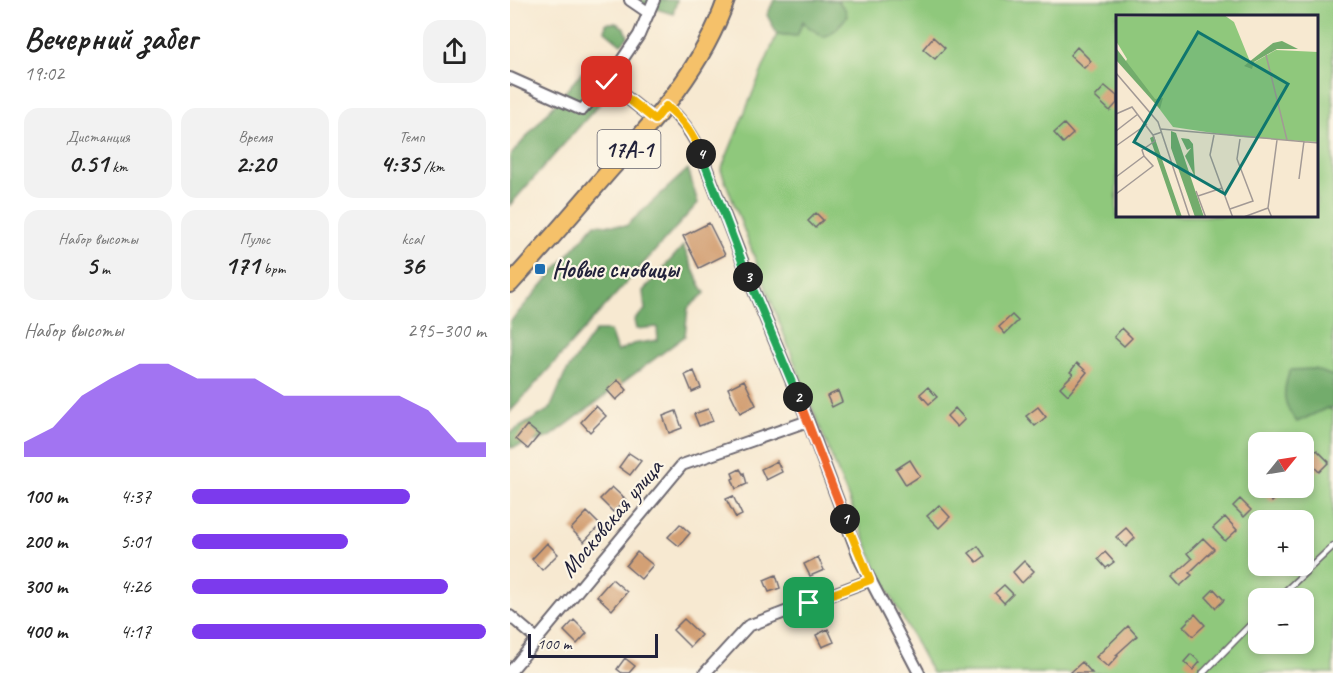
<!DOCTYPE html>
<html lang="ru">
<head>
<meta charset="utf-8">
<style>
	:root { --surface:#fff; --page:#f2f2f2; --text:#222; --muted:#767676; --accent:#7c3aed }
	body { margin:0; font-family:Caveat,sans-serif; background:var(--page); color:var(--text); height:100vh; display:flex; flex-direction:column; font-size:22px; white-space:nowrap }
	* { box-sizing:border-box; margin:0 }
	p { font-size:20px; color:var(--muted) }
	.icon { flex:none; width:33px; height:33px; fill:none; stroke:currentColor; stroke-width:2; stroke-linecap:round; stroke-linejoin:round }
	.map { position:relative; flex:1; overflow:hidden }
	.details { display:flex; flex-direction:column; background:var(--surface); width:510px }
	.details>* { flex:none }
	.needle { width:39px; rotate:60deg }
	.buttons { position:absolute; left:738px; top:432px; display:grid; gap:12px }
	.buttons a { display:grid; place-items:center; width:66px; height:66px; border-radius:12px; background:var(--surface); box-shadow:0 3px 9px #0003; font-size:30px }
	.scale { position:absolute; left:18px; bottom:15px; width:130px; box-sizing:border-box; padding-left:6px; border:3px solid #22223b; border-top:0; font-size:16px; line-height:21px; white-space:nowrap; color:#22223b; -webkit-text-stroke:4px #fcf5e5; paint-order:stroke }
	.pin { position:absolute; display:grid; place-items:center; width:51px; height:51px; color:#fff; margin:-26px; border-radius:12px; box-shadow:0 3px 9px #0006 }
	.km { position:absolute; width:30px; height:30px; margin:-15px; border-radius:50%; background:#222; color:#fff; font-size:16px; line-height:30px; text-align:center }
	.round { display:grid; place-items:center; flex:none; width:63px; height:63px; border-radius:18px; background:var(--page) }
	.head { display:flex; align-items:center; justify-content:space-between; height:102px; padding:0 24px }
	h1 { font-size:33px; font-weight:700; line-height:45px }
	.stats { display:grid; grid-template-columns:repeat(3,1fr); gap:9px; height:102px; padding:6px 24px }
	.stats div { display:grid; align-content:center; border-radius:15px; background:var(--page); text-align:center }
	.stats b { font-size:26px; font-weight:700 }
	.stats small { font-size:16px; font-weight:400 }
	.stats p { font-size:16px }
	.chart { height:168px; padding:12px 24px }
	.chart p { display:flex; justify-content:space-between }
	.chart svg { width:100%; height:108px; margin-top:6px; fill:var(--accent); opacity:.7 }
	ul { padding:0 24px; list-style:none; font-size:20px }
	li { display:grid; grid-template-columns:96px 72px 1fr; align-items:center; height:45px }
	li i { height:15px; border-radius:8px; background:var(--accent) }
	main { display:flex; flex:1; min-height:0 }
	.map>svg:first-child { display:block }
	.green { fill:#8fc87c; stroke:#58755c; stroke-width:1.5; fill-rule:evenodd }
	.forest { fill:#73ac6c; stroke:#4a6754; stroke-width:1.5 }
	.building { fill:#d3a075 }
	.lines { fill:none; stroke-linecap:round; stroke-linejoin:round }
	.lane-casing { stroke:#6d6870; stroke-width:8 }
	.street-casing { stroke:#6d6870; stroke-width:14 }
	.primary-casing { stroke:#6d6870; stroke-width:20 }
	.lane { stroke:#fff; stroke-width:5 }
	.street { stroke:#fff; stroke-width:10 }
	.primary { stroke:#f5c16b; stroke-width:16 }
	.split-1-casing { stroke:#fff; stroke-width:12 }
	.split-2-casing { stroke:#fff; stroke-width:12 }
	.split-3-casing { stroke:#fff; stroke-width:12 }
	.split-4-casing { stroke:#fff; stroke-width:12 }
	.split-5-casing { stroke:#fff; stroke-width:12 }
	.split-1 { stroke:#f5b400; stroke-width:8 }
	.split-2 { stroke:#f0652b; stroke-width:8 }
	.split-3 { stroke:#22a559; stroke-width:8 }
	.split-4 { stroke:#22a559; stroke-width:8 }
	.split-5 { stroke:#f5b400; stroke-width:8 }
	.poi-dot { fill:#1f6fb2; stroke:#fcf5e5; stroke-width:2 }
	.labels { text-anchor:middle; stroke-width:4.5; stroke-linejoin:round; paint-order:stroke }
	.shield { fill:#fcf5e5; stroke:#63616e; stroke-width:1.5 }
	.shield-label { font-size:22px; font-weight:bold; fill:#22223b }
	.poi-label { font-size:24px; font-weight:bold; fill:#22223b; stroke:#fcf5e5; text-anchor:start }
	.street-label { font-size:24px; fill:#22223b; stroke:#fcf5e5 }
	.inset-road { fill:none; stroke:#a29995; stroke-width:1.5 }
	.view { fill:#0f766e; fill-opacity:0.15; stroke:#0f766e; stroke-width:3 }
	.inset-edge { fill:none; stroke:#22223b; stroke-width:3 }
</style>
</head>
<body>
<main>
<section class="details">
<div class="head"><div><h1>Вечерний забег</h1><p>19:02</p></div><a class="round"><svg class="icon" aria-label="share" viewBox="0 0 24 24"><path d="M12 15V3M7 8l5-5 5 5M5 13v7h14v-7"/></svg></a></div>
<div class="stats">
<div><p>Дистанция</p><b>0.51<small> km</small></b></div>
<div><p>Время</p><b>2:20</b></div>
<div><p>Темп</p><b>4:35<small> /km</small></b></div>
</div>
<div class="stats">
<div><p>Набор высоты</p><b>5<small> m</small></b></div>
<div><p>Пульс</p><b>171<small> bpm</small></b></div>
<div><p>kcal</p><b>36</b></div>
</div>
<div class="chart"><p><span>Набор высоты</span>295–300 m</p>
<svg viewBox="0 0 160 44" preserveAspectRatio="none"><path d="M0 44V38L10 32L20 19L30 12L40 6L50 6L60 12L70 12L80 12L90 19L100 19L110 19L120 19L130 19L140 25L150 38L160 38V44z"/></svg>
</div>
<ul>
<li><b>100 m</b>4:37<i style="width:74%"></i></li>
<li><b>200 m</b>5:01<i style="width:53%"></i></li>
<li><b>300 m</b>4:26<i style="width:87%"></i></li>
<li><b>400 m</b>4:17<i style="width:100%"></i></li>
</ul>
</section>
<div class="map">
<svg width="823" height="673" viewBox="0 0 823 673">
	<rect width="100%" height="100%" fill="#fcf5e5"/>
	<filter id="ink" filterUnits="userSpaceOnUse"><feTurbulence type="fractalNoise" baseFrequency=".0167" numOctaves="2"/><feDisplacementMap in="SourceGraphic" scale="12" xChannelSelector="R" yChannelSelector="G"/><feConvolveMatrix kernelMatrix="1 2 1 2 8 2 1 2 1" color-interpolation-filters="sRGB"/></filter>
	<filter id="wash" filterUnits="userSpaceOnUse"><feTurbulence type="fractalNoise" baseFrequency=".008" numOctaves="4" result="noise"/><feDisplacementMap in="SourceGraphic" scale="24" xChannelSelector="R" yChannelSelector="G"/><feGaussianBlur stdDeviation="1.35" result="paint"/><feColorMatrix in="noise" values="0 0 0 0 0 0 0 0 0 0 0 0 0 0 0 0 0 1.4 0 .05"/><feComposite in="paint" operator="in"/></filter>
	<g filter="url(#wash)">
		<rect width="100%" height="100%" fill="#f7e9d1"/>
		<path class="green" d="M300,0H823V387L810,403L823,411V673H422L368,572L301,405L211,170L267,34L287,36ZM607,16H806V216H607ZM748,442H794V488H748ZM748,520H794V566H748ZM748,598H794V644H748Z"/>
		<path class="forest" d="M132,0H167L163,14L130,4Z
			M264,0H327L335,9L337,16L327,29L314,37L297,26L293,21L287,36L267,34L257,15Z
			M96,23H106L115,28L118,37L111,44L95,31Z
			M73,71L99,93L0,205V156Z
			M178,169L188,203L0,412V322L85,224L116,226Z
			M173,246C181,262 185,278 195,293L178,308L175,336L40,437L1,448L0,433L40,409L55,374L85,331H100L107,352L123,344L148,340L147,327L126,329L124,320L135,310L133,291Z
			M804,369L823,376V408H817L787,422C772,404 772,392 780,370Z"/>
		<g id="blocks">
			<path class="building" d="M423,37L435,48L425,59L413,49Z
				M567,47L581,61L574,68L560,55Z
				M595,86L607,96V103L600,111L585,97Z
				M554,124L563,134L553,143L544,133Z
				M306,213L313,220L305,228L298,221Z
				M199,223L215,255L189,268L173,236Z
				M502,315L508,321L495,334L489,327Z
				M612,328L622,338L614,346L604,337Z
				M567,363L577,372L558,395L550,387L563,374L560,372Z
				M184,371L191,388L182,392L175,375Z
				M108,380L117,390L106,400L97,390Z
				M234,380L246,405L230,413L218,388Z
				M418,387L427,397L419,404L410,394Z
				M328,391L332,402L322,407L317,396Z
				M86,406L96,416L80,432L71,422Z
				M528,407L536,417L525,426L516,416Z
				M445,408L455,419L447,427L437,416Z
				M198,409L203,421L189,426L184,414Z
				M166,411L172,428L159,433L153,416Z
				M17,425L29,435L18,449L6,439Z
				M807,450L819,462L809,472L797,459Z
				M119,453L131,461L120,475L109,467Z
				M400,460L410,476L396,485L386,469Z
				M267,461L272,472L256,480L251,469Z
				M230,469L233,474L234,473L237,484L226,489L222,479L224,478L222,473Z
				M102,487L116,500L103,512L90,499Z
				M756,488H768L773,492L762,502L752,491Z
				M223,496L232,515L226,518L216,499Z
				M730,499L741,510L734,517L723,506Z
				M429,505L440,517L429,528L417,516Z
				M77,512L90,525L74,542L61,529Z
				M715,517L727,530L715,541L703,528Z
				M170,524L180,533L169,546L158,537Z
				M616,528L625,538L616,547L606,537Z
				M693,538L704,549L679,573L682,575L670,586L662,577L682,559L677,553Z
				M37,543L48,554L32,570L22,559Z
				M468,546L475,556L467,562L459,553Z
				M127,552L143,565L131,579L116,566Z
				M595,552L604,562L596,568L588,559Z
				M308,557L314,570L300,576L294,564Z
				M514,561L524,571L512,583L503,572Z
				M266,575L270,588L259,592L254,580Z
				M102,579L117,592L102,610L87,596Z
				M494,585L503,594L494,603L485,593Z
				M704,589L714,600L706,608L696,597Z
				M685,614L695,625L683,636L673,626Z
				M174,619L191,635L180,647L163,630Z
				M64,620L77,633L67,644L54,631Z
				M618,626L627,636L606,655L608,656L598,667L586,657Z
				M318,629L324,642L312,647L306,635Z
				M681,654L690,662L683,670L674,662Z
				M115,658L125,666L119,673H112L107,669Z
				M572,662L582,673H560Z"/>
		</g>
	</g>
	<g filter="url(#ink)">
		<use href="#blocks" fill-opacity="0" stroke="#6d6870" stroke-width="1.5"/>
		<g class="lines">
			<g class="lane-casing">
				<path id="lane" d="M768,598L823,546
					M693,673L748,617"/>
			</g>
			<g class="street-casing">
				<path id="street" d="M120,0L139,13
					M144,0L129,35L97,82L145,120
					M0,78L72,110L97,82
					M156,106C171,118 179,130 188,146L244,291L298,421L351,562L409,673
					M0,616L27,639
					M0,672L172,465L298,421
					M195,673L238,626L360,580"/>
			</g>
			<g class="primary-casing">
				<path id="primary" d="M0,284C34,247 67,208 100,170C147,118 193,67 216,0"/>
			</g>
			<use href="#lane" class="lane"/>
			<use href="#street" class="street"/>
			<use href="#primary" class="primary"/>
		</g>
	</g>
	<g class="lines" filter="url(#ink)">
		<g class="split-1-casing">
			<path id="split-1" d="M299,603L360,580L335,519"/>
		</g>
		<g class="split-2-casing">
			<path id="split-2" d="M288,397L335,519"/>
		</g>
		<g class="split-3-casing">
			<path id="split-3" d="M238,277L288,397"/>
		</g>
		<g class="split-4-casing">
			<path id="split-4" d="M191,154L238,277"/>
		</g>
		<g class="split-5-casing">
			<path id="split-5" d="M97,82L145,120L156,106C173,119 184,135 191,154"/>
		</g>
		<use href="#split-1" class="split-1"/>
		<use href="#split-2" class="split-2"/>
		<use href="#split-3" class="split-3"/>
		<use href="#split-4" class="split-4"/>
		<use href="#split-5" class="split-5"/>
	</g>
	<rect class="poi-dot" x="24" y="263" width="12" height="12" rx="3"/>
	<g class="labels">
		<rect class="shield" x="87.5" y="130" width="63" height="38" rx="4.5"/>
		<g class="shield-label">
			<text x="119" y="157">17А-1</text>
		</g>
		<g class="poi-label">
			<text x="42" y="277">Новые сновицы</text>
		</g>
		<g class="street-label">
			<text transform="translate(101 518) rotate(-50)" y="8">Московская улица</text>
		</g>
	</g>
	<g transform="translate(606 15)">
		<rect width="202" height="202" fill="#f7e9d1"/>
		<path d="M108,0L118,7L135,49L160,35L202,37V127L124,122L57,112L9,48L11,44L0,26V2Z" fill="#8fc87c"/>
		<path d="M166,26L182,34H161L138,47L136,54L128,51L157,28ZM0,33L39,84L47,83L44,94L0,45ZM55,116L60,118L88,202H79L55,133ZM38,121L66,202H61L34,123ZM65,123L73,124L77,129L79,162L69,141L75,133L71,135Z" fill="#73ac6c"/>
		<path class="inset-road" d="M150,40L171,125M0,58L42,107L74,203M0,99L16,92L37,120L46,117M45,114L203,128M0,116L22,99M98,120L94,140L117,203M0,131L31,109M28,141L26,135L39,126L37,120M0,162L28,141M183,164L188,126M80,176L90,203M0,179L37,151L28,141M82,181L106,173M114,194L137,186L121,144L124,124M125,203L152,193M156,203L152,193L161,125"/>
		<path class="view" d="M82,17L172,69L109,179L18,127Z"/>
		<rect width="202" height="202" class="inset-edge"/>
	</g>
</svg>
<div class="buttons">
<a><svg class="needle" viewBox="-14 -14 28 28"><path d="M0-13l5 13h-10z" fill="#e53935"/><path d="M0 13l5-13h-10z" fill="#767676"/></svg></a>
<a>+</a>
<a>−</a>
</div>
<div class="scale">100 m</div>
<div class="pin" style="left:299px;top:603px;background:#1e9e55"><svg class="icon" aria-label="arrive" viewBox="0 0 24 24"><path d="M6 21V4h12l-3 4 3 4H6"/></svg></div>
<div class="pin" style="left:97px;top:82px;background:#d93025"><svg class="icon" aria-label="check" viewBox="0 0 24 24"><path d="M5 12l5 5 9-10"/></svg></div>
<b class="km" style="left:335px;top:519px">1</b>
<b class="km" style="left:288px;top:397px">2</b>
<b class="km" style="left:238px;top:277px">3</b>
<b class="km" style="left:191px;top:154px">4</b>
</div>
</main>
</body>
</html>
